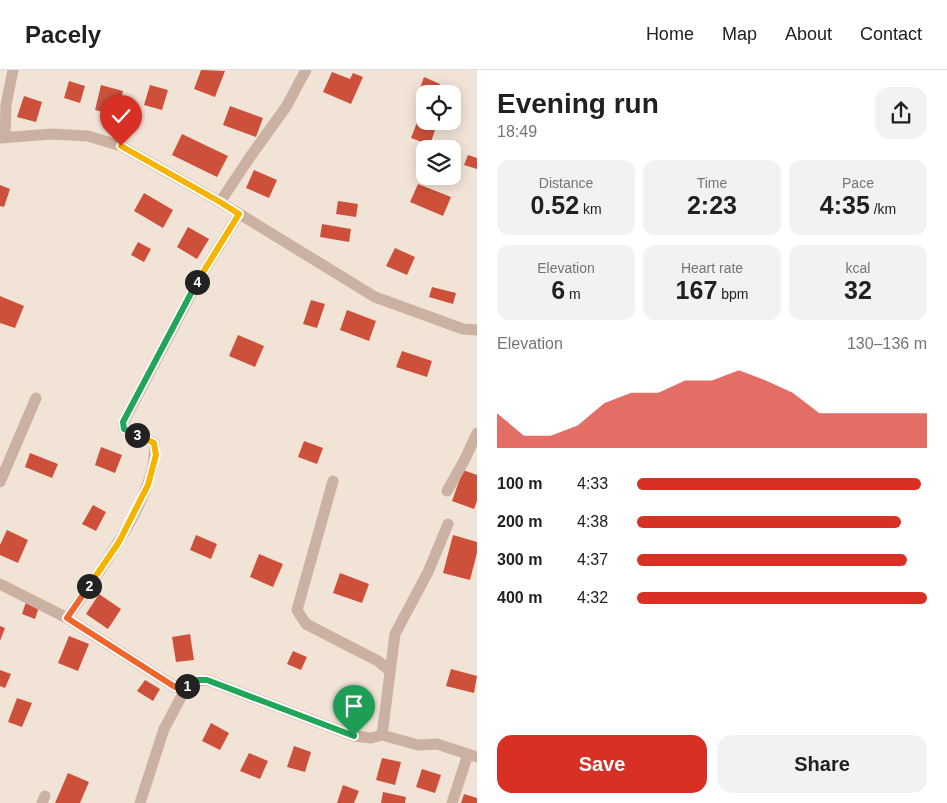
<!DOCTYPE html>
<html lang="en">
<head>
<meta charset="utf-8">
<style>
	:root { --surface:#fff; --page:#f2f2f2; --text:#202124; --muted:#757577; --line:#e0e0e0; --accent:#d93025 }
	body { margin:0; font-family:Helvetica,sans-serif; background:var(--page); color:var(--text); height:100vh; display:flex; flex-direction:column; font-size:19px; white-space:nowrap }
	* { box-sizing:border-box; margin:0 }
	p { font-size:16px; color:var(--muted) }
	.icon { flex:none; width:28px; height:28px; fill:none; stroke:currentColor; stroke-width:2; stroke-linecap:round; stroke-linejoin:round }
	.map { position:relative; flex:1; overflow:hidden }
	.panel { display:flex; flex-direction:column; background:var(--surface); width:470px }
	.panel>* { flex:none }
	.tools { position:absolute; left:416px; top:15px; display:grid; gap:10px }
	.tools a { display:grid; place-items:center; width:45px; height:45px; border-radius:10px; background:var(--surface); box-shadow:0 2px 12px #0003; font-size:25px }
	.pin { position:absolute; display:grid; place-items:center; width:42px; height:42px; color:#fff; margin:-51px -21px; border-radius:50% 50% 50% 0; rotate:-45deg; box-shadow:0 0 5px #0007 }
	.pin .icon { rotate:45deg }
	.km { position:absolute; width:25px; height:25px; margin:-12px; border-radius:50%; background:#222; color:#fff; font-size:14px; line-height:25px; text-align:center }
	.round { display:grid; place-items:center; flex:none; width:52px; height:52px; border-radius:15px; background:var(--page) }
	.summary { display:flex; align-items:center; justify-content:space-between; height:85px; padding:0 20px }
	h1 { font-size:28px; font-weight:700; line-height:38px }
	.metrics { display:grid; grid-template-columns:repeat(3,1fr); gap:8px; height:85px; padding:5px 20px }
	.metrics div { display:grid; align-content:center; border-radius:12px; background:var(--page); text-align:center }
	.metrics b { font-size:25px; font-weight:700 }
	.metrics small { font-size:14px; font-weight:400 }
	.metrics p { font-size:14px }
	.chart { height:140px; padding:10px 20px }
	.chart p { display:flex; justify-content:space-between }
	.chart svg { width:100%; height:90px; margin-top:5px; fill:var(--accent); opacity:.7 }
	.button { display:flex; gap:10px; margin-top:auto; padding:10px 20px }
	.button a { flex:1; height:58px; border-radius:15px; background:var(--accent); color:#fff; font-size:20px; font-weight:700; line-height:58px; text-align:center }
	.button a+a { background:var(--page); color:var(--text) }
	ul { padding:0 20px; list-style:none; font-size:16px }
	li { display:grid; grid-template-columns:80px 60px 1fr; align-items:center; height:38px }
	li i { height:12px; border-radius:6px; background:var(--accent) }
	header { display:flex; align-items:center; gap:30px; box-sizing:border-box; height:70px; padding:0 25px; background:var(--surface); border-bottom:1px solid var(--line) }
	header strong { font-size:24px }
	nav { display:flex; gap:28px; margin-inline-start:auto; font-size:18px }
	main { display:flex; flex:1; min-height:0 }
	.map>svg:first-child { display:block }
	.building { fill:#cd513a }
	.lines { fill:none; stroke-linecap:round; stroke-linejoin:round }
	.street { stroke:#cbb1a2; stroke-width:11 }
	.split-1-casing { stroke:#fff; stroke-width:10 }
	.split-2-casing { stroke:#fff; stroke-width:10 }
	.split-3-casing { stroke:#fff; stroke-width:10 }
	.split-4-casing { stroke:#fff; stroke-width:10 }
	.split-5-casing { stroke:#fff; stroke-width:10 }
	.split-1 { stroke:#22a559; stroke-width:6 }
	.split-2 { stroke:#f0652b; stroke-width:6 }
	.split-3 { stroke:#f5b400; stroke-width:6 }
	.split-4 { stroke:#22a559; stroke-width:6 }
	.split-5 { stroke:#f5b400; stroke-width:6 }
</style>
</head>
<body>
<header>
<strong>Pacely</strong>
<nav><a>Home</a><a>Map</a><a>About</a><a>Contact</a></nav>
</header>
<main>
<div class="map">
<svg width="477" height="733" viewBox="0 0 477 733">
	<rect width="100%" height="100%" fill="#f2e3d7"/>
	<path class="building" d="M201,0L225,1L215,27L194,19Z
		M332,2L350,9L353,3L363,7L351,34L323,22Z
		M424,7L440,14L436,24H425V27L418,24Z
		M69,11L85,16L80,33L64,28Z
		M101,15L123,21L117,45L95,40Z
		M150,15L168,20L162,40L144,35Z
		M24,26L42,32L36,52L17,47Z
		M230,36L263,48L256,67L223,55Z
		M419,47L425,50V51L437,54L430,75L411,68Z
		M182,64L228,86L217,107L172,85Z
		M468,85L477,88V99L464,95Z
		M254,100L277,110L269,128L246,118Z
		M418,114L451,127L443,146L410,132Z
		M0,115L10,119L4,137L0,136Z
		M144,123L173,140L163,158L134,141Z
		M338,131L358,134L356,147L336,144Z
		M322,154L351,159L349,172L320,167Z
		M188,157L209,169L197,189L177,177Z
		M138,172L151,179L144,192L131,185Z
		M395,178L415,187L407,205L386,196Z
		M432,217L456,223L453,234L429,227Z
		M0,226L24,236L15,258L0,253Z
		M311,230L325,234L317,258L303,254Z
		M347,240L376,251L369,271L340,260Z
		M238,265L264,276L255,297L229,286Z
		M402,281L432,291L427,307L396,297Z
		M304,371L323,378L317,394L298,387Z
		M101,377L122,385L115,403L95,395Z
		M30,383L58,394L52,408L25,397Z
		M463,400L477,405V431L474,439L452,431Z
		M93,435L106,442L96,461L82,454Z
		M7,460L28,470L18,493L0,485V475Z
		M196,465L217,474L211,489L190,480Z
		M453,465L477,472V483L470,510L443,503Z
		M259,484L283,494L273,517L250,507Z
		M340,503L369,514L362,533L333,523Z
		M99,524L121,539L108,559L86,544Z
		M26,532L39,537L35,549L22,544Z
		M0,556L5,558L0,571Z
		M190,564L194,590L176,592L172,567Z
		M69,566L89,574L78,601L58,593Z
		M293,581L307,587L301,600L287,594Z
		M451,599L477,606L474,623L446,616Z
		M0,600L11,604L5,618L0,616Z
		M145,610L160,619L153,631L137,621Z
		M17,628L32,633L22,657L8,652Z
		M211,653L229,663L220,680L202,671Z
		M294,676L311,682L305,702L287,697Z
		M249,683L268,691L260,709L240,701Z
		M382,688L401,692L395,715L376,710Z
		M422,699L441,705L435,723L416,717Z
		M68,703L89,712L80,733H55Z
		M343,715L359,721L354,733H337Z
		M383,722L406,727L405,733H381Z
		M464,724L477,728V733H461Z"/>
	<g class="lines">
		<path class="street" d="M0,68L52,64L88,66L121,76L220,132L375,227L463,259L477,260
			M5,68L6,35L13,0
			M220,132L250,87L286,37L306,0
			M333,411L297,540L306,554L378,591L390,601
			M0,412L36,328
			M447,421L464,391L477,363
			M0,514L67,548L175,617C190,616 193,610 207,610L354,666L371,668L382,665L418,675L437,674L477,687
			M67,548C95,508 161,421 154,373L124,359L123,353L199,209L239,144
			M382,665L395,564L428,502L448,454
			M42,733L45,726
			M140,733L164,659L187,616
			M452,733L468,684"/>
	</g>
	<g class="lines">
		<g class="split-1-casing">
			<path id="split-1" d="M187,616L197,610H207L354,666"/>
		</g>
		<g class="split-2-casing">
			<path id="split-2" d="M89,516L67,548L175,617L187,616"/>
		</g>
		<g class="split-3-casing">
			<path id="split-3" d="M89,516L119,472L148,415L156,385L154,373L137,365"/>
		</g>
		<g class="split-4-casing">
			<path id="split-4" d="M137,365L124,359L123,352L197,212"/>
		</g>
		<g class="split-5-casing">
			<path id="split-5" d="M121,76L220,132L239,144L197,212"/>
		</g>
		<use href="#split-1" class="split-1"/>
		<use href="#split-2" class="split-2"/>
		<use href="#split-3" class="split-3"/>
		<use href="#split-4" class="split-4"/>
		<use href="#split-5" class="split-5"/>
	</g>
</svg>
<div class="tools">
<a><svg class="icon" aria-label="locate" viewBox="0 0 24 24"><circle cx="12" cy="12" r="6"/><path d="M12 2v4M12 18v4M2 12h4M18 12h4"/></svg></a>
<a><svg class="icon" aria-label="layers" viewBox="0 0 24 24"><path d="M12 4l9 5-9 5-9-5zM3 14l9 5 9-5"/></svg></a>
</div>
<div class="pin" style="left:354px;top:666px;background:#1e9e55"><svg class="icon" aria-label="arrive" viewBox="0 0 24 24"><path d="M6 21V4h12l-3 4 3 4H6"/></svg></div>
<div class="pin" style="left:121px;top:76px;background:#d93025"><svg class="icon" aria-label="check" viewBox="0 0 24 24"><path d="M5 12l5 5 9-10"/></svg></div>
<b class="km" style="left:187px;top:616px">1</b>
<b class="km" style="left:89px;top:516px">2</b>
<b class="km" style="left:137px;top:365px">3</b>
<b class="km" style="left:197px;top:212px">4</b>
</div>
<section class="panel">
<div class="summary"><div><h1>Evening run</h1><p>18:49</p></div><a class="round"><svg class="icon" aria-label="share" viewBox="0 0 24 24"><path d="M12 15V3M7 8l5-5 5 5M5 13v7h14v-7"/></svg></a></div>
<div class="metrics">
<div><p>Distance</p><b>0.52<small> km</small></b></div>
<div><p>Time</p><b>2:23</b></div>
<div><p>Pace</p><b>4:35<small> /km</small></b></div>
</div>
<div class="metrics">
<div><p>Elevation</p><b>6<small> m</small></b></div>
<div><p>Heart rate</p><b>167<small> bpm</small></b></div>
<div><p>kcal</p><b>32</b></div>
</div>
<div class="chart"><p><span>Elevation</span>130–136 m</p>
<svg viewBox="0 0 160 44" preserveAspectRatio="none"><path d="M0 44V27L10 38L20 38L30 33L40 22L50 17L60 17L70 11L80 11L90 6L100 11L110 17L120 27L130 27L140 27L150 27L160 27V44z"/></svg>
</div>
<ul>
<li><b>100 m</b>4:33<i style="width:98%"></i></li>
<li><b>200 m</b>4:38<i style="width:91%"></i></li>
<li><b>300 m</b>4:37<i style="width:93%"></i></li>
<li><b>400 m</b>4:32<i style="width:100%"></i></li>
</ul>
<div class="button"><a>Save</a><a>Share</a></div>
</section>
</main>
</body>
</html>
